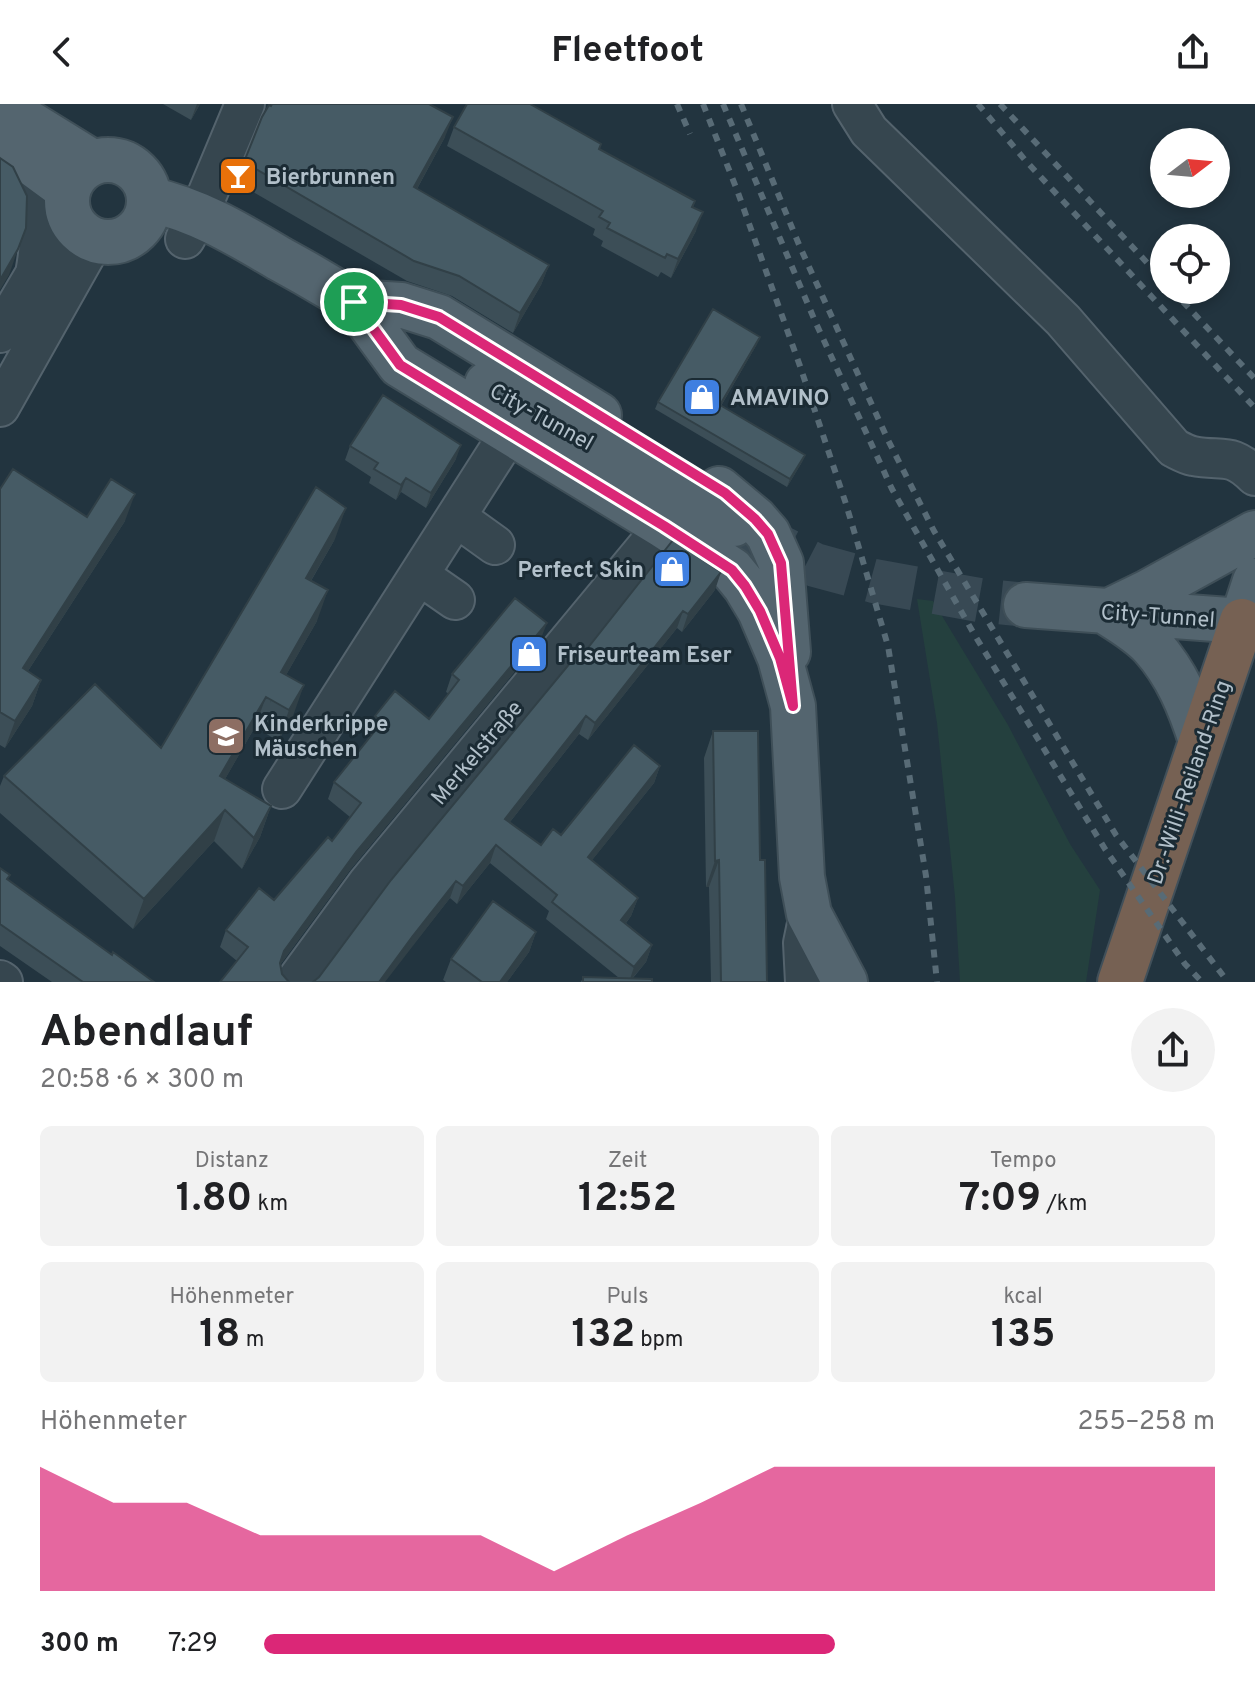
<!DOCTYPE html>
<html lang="de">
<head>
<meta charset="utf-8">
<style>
	:root { --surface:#fff; --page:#f2f2f2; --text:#202124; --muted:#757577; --accent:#db2777 }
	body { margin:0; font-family:Overpass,sans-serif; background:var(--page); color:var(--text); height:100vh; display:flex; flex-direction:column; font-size:30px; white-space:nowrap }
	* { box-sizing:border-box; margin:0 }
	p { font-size:26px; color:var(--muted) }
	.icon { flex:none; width:44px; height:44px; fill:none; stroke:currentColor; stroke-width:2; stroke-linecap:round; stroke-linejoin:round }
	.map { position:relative; height:878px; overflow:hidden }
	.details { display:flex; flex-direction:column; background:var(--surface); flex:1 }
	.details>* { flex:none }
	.needle { width:52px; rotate:74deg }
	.controls { position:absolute; left:1150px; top:24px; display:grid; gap:16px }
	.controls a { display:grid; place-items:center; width:80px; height:80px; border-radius:50%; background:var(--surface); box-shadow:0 4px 12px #0003; font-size:40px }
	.pin { position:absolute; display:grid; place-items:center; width:68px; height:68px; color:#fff; margin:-34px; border:4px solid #fff; border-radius:50%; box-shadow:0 2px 8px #0007 }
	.round { display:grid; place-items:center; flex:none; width:84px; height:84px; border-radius:42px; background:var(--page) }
	.headline { display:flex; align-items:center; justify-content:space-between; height:136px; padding:0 40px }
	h1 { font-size:44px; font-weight:700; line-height:60px }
	.metrics { display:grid; grid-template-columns:repeat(3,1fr); gap:12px; height:136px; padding:8px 40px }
	.metrics div { display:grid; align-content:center; border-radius:12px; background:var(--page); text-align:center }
	.metrics b { font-size:40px; font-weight:700 }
	.metrics small { font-size:22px; font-weight:400 }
	.metrics p { font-size:22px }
	.chart { height:224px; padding:16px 40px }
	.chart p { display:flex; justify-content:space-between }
	.chart svg { width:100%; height:144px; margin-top:8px; fill:var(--accent); opacity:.7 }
	ul { padding:0 40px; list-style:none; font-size:26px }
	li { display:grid; grid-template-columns:128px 96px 1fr; align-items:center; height:60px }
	li i { height:20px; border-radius:10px; background:var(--accent) }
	header { display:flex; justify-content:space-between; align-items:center; height:104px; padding:0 40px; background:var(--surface); font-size:36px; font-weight:700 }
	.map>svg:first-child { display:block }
	.green { fill:#24403e }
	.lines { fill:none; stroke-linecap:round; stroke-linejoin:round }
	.major-tunnel { stroke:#384954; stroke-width:44; stroke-dasharray:44 22; stroke-linecap:butt }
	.minor-casing { stroke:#54636d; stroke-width:42 }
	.major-casing { stroke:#3f4f58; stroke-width:48 }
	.highway-casing { stroke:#41505a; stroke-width:48 }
	.minor { stroke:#36464f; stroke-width:38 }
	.major { stroke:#54656f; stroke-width:44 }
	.highway { stroke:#766153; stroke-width:44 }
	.rail { stroke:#586b76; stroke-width:6; stroke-dasharray:8 8; stroke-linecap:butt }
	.wall { fill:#3c4e57 }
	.shaded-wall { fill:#314047 }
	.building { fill:#465b65; stroke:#314047; stroke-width:2 }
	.route-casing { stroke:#fff; stroke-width:16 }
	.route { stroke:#db2777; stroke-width:10 }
	.labels { text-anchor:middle; stroke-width:6; stroke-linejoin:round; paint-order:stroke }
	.poi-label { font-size:22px; font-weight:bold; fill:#b2c0ca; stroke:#1b2b34; text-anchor:start }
	.street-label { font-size:22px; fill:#b2c0ca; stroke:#1b2b34 }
</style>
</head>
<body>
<header><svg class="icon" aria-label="back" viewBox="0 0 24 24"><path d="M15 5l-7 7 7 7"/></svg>Fleetfoot<svg class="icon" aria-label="share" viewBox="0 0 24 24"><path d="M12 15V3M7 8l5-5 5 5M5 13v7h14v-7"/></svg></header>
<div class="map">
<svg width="1255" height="878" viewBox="0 0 1255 878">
	<rect width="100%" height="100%" fill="#22343f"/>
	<path class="green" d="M917,495L933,497L1008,621L1070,740L1100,786L1086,878H960L955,793L937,619Z"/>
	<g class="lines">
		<path class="major-tunnel" d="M749,427L815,461L874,477L979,496L1026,501"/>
		<g class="minor-casing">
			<path id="minor" d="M852,0L869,27L1063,216L1174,344C1180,347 1187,351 1193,352C1222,358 1230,347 1255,372
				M5,49C45,79 43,126 35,170
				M185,135L199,110L245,0
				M0,229L35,170L72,119
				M0,303L94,136
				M456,413L495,441
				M419,471L455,496
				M282,685L510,328
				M0,876L3,878
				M295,878L367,780L664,422
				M805,878L803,839L809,810"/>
		</g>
		<g class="major-casing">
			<path id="major" d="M0,1L92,58
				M0,42L29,57L67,85
				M67 97a41 41 0 1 1 82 0a41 41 0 1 1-82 0Z
				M149,95C200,107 236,129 280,155C313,173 345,192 377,213
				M354,198L400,261L664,422L732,466L745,482L760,507L780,554L793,602L802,773L809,810L845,878
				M354,198L401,201L439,213L599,311
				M487,280L734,420
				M719,385L755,415L768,430L781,459L788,548
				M1026,501L1242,517L1255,477
				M1109,507L1148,488L1255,429
				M1106,508C1122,518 1139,528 1152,542C1177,570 1190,602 1201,637"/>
		</g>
		<g class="highway-casing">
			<path id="highway" d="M1120,878L1242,517"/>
		</g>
		<use href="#minor" class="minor"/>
		<use href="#major" class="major"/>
		<use href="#highway" class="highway"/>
		<path class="rail" d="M677,0L690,30
			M703,0L737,86L800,262L846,400L888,542L926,772L937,878
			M723,0L815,217L892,385L974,530L1105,745L1185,860L1202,878
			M741,0L800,143L888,336L934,427L1116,731L1228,878
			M978,0L1025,56L1255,304
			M1000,0L1164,177
			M1172,186L1255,275"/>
	</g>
	<path class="wall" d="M163,0H200L191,16Z
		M454,23L599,45L695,97L693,103L696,127L671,174L661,168L658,173L601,142L603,137L593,131L595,125L447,42Z
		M445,33L417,85L549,161L541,181L513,229L452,192L407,177L236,78L244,58Z
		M757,240L721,302L805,351L802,358L787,383L655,305L658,298Z
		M350,342L456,355L426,404L401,388L396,396L369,379L371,373L345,356Z
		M0,385L87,413L125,417L28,567L41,576L32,602L5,644L0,641Z
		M335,435L311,477L317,517L286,571L293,612L278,637L255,623L225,675L271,702L260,733L242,765L214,737L133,825L0,709V682L4,672L161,644Z
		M715,486L682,528L677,524L588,636L579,630L510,718L541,741L561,731L660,662L654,679L592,756L638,794L631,812L626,819L652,841L646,858L633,874L652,878H581L583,873L619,874L546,815L549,807L490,759L457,800L450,794L405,851L319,873L583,550Z
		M540,537L350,766L280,861L282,870L237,857L220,843L226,826L274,796L332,737L350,713L328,695L334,678L371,632L369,629L375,612L429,615L449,590L446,588L452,570Z
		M713,627L760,756L767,878H711L709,783H706L704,654Z
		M0,764L8,776L112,851L154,878H52L0,842Z
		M536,828L529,848L507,878H446L443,876L451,855Z"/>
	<path class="shaded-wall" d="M197,0H200L191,16Z
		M453,13L445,33L407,103L414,83Z
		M703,108L696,127L671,174L678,155Z
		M18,145L9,171L0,186V176Z
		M549,161L541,181L513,229L520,209Z
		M760,233L757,240L717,308L720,301Z
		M461,341L456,355L426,404L431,389Z
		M805,351L802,358L787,383L790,375Z
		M406,374L401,388L396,396L401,381Z
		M135,390L125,417L13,590L23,564Z
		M346,404L335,435L295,504L306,474Z
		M721,468L715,486L682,528L688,510Z
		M328,486L317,517L270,599L281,568Z
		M683,507L677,524L588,636L595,619Z
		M547,519L540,537L350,766L277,865L284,847L356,748Z
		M41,576L32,602L5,644L15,617Z
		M304,581L293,612L278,637L289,606Z
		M266,593L255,623L209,703L220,672Z
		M586,612L579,630L499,732L505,715Z
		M660,662L654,679L581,770L588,753Z
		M271,702L260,733L242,765L254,734Z
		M225,706L214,737L133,825L144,795Z
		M496,741L490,759L457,800L463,782Z
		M719,756L709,783H706L715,757Z
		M456,777L450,794L385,878H379L412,833Z
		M638,794L631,812L615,833L621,816Z
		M536,828L529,848L507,878H500Z
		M652,841L646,858L629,878L634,863Z"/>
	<path class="building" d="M272,0H429L453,13L414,83L549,161L520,209L459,172L414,157L244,58L262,13L269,1L271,2Z
		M467,0H530L601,40L599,45L695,97L692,103L703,108L678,155L667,150L665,154L607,124L610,119L599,113L603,107L454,23Z
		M0,54L13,63L27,92L26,124L18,145L0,176Z
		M713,205L760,233L720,301L805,351L790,375L658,298Z
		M383,291L461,341L431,389L406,374L401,381L374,365L378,359L350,342Z
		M13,365L87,413L111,375L135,390L23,564L41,576L15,617L0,608V385Z
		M316,383L346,404L306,474L328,486L281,568L304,581L289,606L266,593L220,672L271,702L254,734L225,706L144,795L4,672L95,580L161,644Z
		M673,436L721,468L688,510L683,507L595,619L586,612L505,715L541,741L553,725L561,731L634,641L660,662L588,753L638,794L621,816L652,841L634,863L552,798L557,791L496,741L463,782L456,777L412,833L379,878H313L319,873L391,776L580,547L583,550Z
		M515,494L547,519L356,748L284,847L280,859L282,870L289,878H220L248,843L226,826L259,784L274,796L328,733L332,737L361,699L334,678L382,618L375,612L395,587L429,615L459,576L452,570Z
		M713,627H758L760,756H765L767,878H721L719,756L715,757Z
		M0,764L10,771L7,775L112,851L113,848L154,878H83L0,820Z
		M493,797L536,828L500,878H482L451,855Z
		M583,873L652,875V878H583Z"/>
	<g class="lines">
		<g class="route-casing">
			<path id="route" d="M354,198L401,201L439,213L725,389L755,415L768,430L781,459L793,602L780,554L760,507L745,482L732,466L664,422L400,261Z"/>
		</g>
		<use href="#route" class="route"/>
	</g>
	<defs>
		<g id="bar-square" transform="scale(2)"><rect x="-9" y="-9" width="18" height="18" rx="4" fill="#e8710a" stroke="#1b2b34"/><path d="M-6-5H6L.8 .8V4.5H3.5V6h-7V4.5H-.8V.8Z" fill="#fff"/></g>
		<g id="shop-square" transform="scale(2)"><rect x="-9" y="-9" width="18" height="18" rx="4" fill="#3f7fe0" stroke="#1b2b34"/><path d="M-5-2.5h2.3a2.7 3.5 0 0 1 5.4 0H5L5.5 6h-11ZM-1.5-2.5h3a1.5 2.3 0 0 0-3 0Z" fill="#fff"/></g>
		<g id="school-square" transform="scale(2)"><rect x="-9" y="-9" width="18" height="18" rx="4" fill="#8d6e63" stroke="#1b2b34"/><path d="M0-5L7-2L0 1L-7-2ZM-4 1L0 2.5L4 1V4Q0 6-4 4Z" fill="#fff"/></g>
	</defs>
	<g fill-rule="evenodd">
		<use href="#bar-square" x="238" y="72"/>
		<use href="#shop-square" x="702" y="293"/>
		<use href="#shop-square" x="672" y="465"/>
		<use href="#shop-square" x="529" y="550"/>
		<use href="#school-square" x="226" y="632"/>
	</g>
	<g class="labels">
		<g class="poi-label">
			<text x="266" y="80">Bierbrunnen</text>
			<text x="730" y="301">AMAVINO</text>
			<text x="644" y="473" text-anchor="end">Perfect Skin</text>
			<text x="557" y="558">Friseurteam Eser</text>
			<text x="254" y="627">Kinderkrippe<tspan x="254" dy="25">Mäuschen</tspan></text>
		</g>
		<g class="street-label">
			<text transform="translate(542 312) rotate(29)" y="8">City-Tunnel</text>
			<text transform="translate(1158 511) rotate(4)" y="8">City-Tunnel</text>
			<text transform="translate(476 648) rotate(-50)" y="8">Merkelstraße</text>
			<text transform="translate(1188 678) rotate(-71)" y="8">Dr.-Willi-Reiland-Ring</text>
		</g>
	</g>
</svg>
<div class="controls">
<a><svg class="needle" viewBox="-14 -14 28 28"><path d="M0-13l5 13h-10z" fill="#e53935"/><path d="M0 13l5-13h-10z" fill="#757577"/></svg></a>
<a><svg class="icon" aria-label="locate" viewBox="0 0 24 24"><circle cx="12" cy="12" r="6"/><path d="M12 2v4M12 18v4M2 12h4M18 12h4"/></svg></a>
</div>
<div class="pin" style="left:354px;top:198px;background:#1e9e55"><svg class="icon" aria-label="arrive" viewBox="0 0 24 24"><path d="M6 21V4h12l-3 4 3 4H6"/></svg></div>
</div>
<section class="details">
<div class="headline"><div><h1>Abendlauf</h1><p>20:58 · 6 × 300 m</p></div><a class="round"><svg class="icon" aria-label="share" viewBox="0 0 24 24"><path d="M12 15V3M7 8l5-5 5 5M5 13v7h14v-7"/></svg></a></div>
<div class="metrics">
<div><p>Distanz</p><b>1.80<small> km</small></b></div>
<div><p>Zeit</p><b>12:52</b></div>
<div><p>Tempo</p><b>7:09<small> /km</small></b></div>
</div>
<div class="metrics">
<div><p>Höhenmeter</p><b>18<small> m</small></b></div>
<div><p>Puls</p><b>132<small> bpm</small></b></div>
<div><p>kcal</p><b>135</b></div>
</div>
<div class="chart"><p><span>Höhenmeter</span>255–258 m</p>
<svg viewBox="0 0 160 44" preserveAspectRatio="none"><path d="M0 44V6L10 17L20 17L30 27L40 27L50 27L60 27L70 38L80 27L90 17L100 6L110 6L120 6L130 6L140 6L150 6L160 6V44z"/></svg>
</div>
<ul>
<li><b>300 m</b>7:29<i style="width:60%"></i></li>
</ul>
</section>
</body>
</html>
